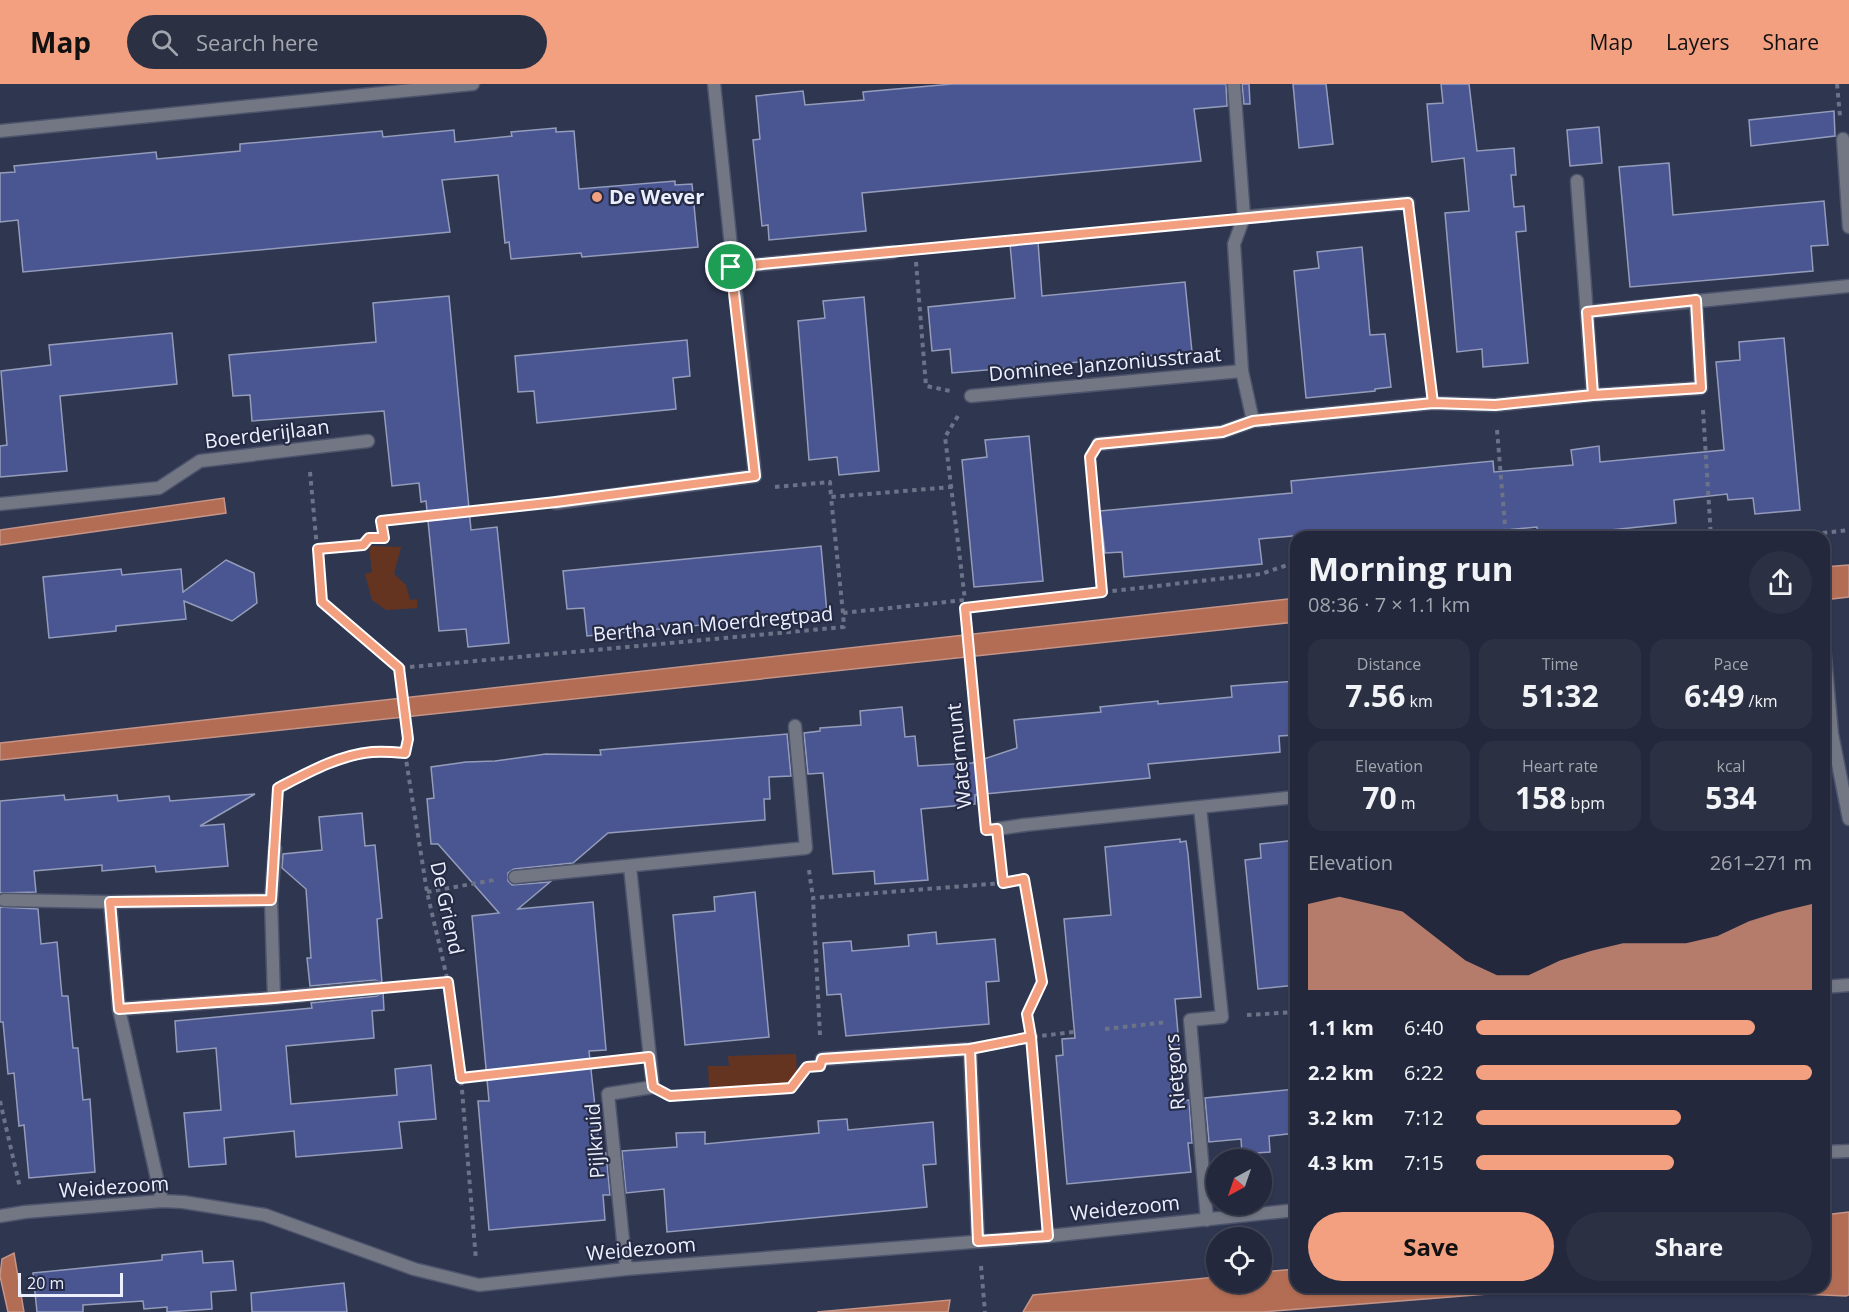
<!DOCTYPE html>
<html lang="en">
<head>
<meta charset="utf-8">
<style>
	:root { --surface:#23283c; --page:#2b3043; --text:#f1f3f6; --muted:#a3a6af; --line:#404456; --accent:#f3a081 }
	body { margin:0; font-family:"Open Sans",sans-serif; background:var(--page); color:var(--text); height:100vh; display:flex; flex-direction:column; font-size:22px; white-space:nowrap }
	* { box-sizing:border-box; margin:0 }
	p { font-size:20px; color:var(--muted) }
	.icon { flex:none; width:33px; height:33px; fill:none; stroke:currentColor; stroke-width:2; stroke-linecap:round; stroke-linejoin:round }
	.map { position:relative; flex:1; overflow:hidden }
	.drawer { position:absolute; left:1290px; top:447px; width:540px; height:762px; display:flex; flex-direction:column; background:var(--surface); border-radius:18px; box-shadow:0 2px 4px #0004,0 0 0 2px var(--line) }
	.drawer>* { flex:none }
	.needle { width:39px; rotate:220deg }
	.buttons { position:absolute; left:1206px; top:1065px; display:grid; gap:12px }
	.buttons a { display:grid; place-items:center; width:66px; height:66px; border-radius:50%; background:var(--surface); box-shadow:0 2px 4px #0004,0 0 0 2px var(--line); font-size:30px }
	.scale { position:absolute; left:18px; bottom:15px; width:105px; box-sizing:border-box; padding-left:6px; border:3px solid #ecf0fe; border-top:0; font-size:16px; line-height:21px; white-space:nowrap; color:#ecf0fe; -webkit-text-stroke:4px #262b45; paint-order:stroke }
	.pin { position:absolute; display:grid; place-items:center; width:51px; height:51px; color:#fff; margin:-26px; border:3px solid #fff; border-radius:50%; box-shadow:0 2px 6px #0007 }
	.round { display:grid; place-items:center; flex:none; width:63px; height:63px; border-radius:32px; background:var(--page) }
	.summary { display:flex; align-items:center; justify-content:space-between; height:102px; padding:0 18px }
	h1 { font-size:33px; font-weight:700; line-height:45px }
	.stats { display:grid; grid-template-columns:repeat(3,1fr); gap:9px; height:102px; padding:6px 18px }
	.stats div { display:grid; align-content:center; border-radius:15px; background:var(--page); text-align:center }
	.stats b { font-size:30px; font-weight:700 }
	.stats small { font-size:16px; font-weight:400 }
	.stats p { font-size:16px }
	.chart { height:168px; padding:12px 18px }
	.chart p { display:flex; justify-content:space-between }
	.chart svg { width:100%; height:108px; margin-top:6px; fill:var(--accent); opacity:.7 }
	.primary-button { display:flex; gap:12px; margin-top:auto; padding:12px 18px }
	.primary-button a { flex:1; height:69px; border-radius:36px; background:var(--accent); color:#111; font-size:24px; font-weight:700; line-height:69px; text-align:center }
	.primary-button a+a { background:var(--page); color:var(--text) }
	ul { padding:0 18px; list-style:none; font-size:20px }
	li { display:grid; grid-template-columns:96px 72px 1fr; align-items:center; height:45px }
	li i { height:15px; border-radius:8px; background:var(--accent) }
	header { display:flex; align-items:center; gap:36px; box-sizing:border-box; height:84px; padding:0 30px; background:var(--accent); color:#111 }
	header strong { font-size:28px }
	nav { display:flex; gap:33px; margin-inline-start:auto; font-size:21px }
	.search { width:420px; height:54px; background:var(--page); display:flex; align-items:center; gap:15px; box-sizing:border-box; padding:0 21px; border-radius:33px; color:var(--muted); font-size:22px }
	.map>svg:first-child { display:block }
	.green { fill:#653421 }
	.water { fill:#b36d54; stroke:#c49487; stroke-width:1.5 }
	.building { fill:#4a5691; stroke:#949cbc; stroke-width:1.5 }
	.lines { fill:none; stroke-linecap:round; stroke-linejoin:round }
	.service-casing { stroke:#4d546c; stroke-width:15 }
	.pedestrian-casing { stroke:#4d546c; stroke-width:15 }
	.minor-casing { stroke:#4d546c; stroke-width:15 }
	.path { stroke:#6c7288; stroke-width:4; stroke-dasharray:4.5 4.5; stroke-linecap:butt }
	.service { stroke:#737784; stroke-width:12 }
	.pedestrian { stroke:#737784; stroke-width:12 }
	.minor { stroke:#737784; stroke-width:12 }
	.route-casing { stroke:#fff; stroke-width:12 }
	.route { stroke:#f3a081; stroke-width:8 }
	.poi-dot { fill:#f3a081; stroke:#262b45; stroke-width:2 }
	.labels { text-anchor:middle; stroke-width:4.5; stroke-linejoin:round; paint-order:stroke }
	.poi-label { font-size:20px; font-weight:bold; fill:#ecf0fe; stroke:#262b45; text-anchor:start }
	.street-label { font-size:20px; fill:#ecf0fe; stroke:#262b45 }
</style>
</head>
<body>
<header>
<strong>Map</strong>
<div class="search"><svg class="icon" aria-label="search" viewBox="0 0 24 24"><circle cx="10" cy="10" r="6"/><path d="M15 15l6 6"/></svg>Search here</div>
<nav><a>Map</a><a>Layers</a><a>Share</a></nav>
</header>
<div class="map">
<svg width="1849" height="1228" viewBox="0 0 1849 1228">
	<rect width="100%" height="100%" fill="#2f3650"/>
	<path class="green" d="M369,462L401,463L394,490L406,501L410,516L417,515V524L386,526L372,516L365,490L372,488Z
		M796,970L797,991L789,1001L709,1004L708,982H729L728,972Z"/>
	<path class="water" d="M224,414L226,429L0,461V446Z
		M1849,481V513L1824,516V483Z
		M1296,514V538L0,676V659Z
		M1849,1128V1211L1846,1212L1646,1203H1824V1131Z
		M14,1169L24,1228H8L0,1192L2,1175Z
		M1296,1185V1203H1578L1262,1228H1023L1033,1211L1216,1193V1198H1262V1188Z
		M950,1216L948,1228H817Z"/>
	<path class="building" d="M952,0H1226L1227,22L1194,25L1201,77L862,109L866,147L769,156L768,141L762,142L755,75L753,56L760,55L756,12L803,7L805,21L864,16L863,8Z
		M1242,0H1249L1250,20H1244Z
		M1293,0H1326L1333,60L1299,64Z
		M1441,0H1469L1477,67L1514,64L1516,91H1511L1514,123L1524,122L1526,147L1516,148L1528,279L1483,283L1482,265L1457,268L1445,129L1469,127L1464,74L1432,78L1427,20L1443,19Z
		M1834,27L1835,52L1751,62L1749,36Z
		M1599,43L1602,79L1570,82L1567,46Z
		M556,44V48L574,47L579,105L675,97V101L692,100L698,163L582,173L581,169L511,175L509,158L505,159L498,91L442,96L450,148L419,151L23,188L18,136L0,138V89L15,88L14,82L156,68L157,75L240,67V60L382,47L383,53L454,46L455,58L512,52L511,48Z
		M1669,79L1673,131L1824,117L1828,161L1811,162L1813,187L1630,203L1619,83Z
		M1038,158L1042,212L1185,198L1192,268L952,289L950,265L932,267L928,223L1015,214L1010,160Z
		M1362,163L1370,251L1385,250L1391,303L1375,305V307L1306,314L1294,187L1319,184L1317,168Z
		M449,212L471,446L497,443L509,559L468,563L466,545L439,547L426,417L421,418L419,399L392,402L384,327L252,337L250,311L233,312L229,271L376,258L373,219Z
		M864,213L879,387L839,391L837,373L809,376L798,237L825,234L823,217Z
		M172,249L177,300L60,312L67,387L0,393V362L7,361L1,287L51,281L49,261Z
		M1784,254L1800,426L1755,430L1753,414L1728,416L1727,410L1674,416L1676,439L1573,450L1538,453L1537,443L1433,453H1316L1315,450L1259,455L1262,480L1124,493L1122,468L1105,469L1100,427L1292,409L1291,397L1442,382L1493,377L1494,388L1573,381L1571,366L1599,362L1600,378L1724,366L1716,278L1740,276L1739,258Z
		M687,256L690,292L673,294L676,325L537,339L534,307L518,308L515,272Z
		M1029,352L1043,497L974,503L962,376L987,373L985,356Z
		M821,462L827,529L587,552L584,524L567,525L563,487Z
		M226,476L254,489L257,519L232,537L184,517L186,535L116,542V547L49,554L43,493L121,485L122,491L181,485L183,508Z
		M1296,597V651L1279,652L1280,668L1148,680L1150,694L975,711V720L921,725L928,796L875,800L874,787L833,790L823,689L808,690L804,649L820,647V644L861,641L860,627L902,623L905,653L915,652L918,682L972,679L1017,664L1014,636L1101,628L1100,623L1128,620L1158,617V620L1232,613L1231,602Z
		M787,650L791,692L769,693L770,715H764L765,736L608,749L573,779L514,785L508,789V797L512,801L550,798L518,825L593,818L606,966L589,967L600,1069H606L610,1111H603L605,1136L489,1146L478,1017H489L472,832L499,829L438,760H431L427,715L434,714L431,683L466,678L495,677L546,670L601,671L600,666Z
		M255,710L200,742L224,740L228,782L156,788L155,782L102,787V781L34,787L36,808L0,809V717L64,711L65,716L117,711L118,717L169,712L170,717Z
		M362,729L365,762L375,761L382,834L377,835L382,899L375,896L310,902L307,874H311L306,805L282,784L283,770L322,766L319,733Z
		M1180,755V758L1186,757L1188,770L1201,913L1175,915L1184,1017L1189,1016L1192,1059H1188L1191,1088L1067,1100L1056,972L1063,971L1062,955L1075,954L1064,835L1111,831L1105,763Z
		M1296,756V901L1258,905L1245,776L1261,774L1260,760Z
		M755,808L769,953L685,961L673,831L715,827L714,813Z
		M0,823L38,825L41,860L57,858L62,912H68L73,964H78L83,1016L90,1015L95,1088L29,1094L24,1041L19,1042L14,989L8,990L3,938H0Z
		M936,848L937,860L995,855L999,897L986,898L989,940L846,952L841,910L827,911L823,859L851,857L852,867L909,862L908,851Z
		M383,908L384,926L372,927L374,954L286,962L291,1020L397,1011L395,985L431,981L436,1035L399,1038L402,1064L296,1073L294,1047L224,1054L226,1080L189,1083L184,1029L221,1026L216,964L177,968L175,937L312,924L311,919L377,912Z
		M1296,1005V1049L1269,1052L1270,1068L1242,1070L1241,1055L1209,1058L1205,1014Z
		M847,1035L848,1046L933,1038L936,1080L923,1081L927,1123L667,1148L664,1105L626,1109L622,1067L677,1063L676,1049L705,1048V1060L819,1049L818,1037Z
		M202,1167L203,1179L233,1177L236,1206L211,1208L212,1225L167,1228V1223L144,1225L143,1217L83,1221V1228H37L33,1189L162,1176V1171Z
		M344,1199L347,1228H252L251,1209Z"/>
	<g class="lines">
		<g class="service-casing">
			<path id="service" d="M731,183L893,168"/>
		</g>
		<g class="pedestrian-casing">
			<path id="pedestrian" d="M997,745L1024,741"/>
		</g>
		<g class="minor-casing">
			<path id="minor" d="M0,47L473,0
				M1843,55L1849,143
				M1577,97L1593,311
				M1244,133L1408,119
				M1587,228L1849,202
				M971,312L1242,287
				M1253,337L1433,319L1495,321L1593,311L1701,304L1696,216
				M1098,360L1222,348L1253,337L1242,287L1234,160L1244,133L1234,0
				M556,419L755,392L714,0
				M0,420L159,404L200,377L368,357
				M1824,562L1832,650
				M1824,652L1832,650L1849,735
				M1200,723L1222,933L1190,936L1207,1136
				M1024,741L1296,713
				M515,793L806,764L795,642
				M4,816L110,818L119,925L162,1117
				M271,816L275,765
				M110,818L271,816L274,914L119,925
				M1824,903L1849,901
				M274,914L376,904
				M822,975L970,965L978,1157
				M1824,1068L1849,1067
				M0,1132L25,1128L162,1117L183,1118L265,1131L414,1185L479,1201L626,1185L1049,1152L1296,1126
				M626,1185L608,1010L653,1003L630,783"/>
		</g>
		<path class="path" d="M1837,0L1840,32
			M1411,141L1430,295
			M917,166L1217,136
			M916,178L926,302L950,307
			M1703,326L1711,453
			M958,332L945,353L965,516
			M1497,346L1506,453
			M1091,384L1102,508
			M310,388L322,518L399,584L844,543L843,529L965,516V524L1261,490L1296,478
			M775,403L830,398L831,413
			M1787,453L1849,446
			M318,465L363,461L369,454H384L381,437L533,421
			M965,524L984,727
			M843,529L831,413L952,403
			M405,669L427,808L448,898L461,994L476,1176
			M276,743L278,704C307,689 339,671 372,668C383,667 394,668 405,669L408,655L399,584
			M809,786L813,814
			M427,808L494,796
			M398,902L448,898
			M1247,931L1296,928
			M1105,945L1167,938
			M820,951L813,814L1003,799
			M994,960L1031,953L1027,930L1042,898L1024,795L1003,799L999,768
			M461,994L627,975
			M675,1012L791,1004L804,988
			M0,1017L20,1104
			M1047,1130L1031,953L1074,948
			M981,1182L985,1228"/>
		<use href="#service" class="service"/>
		<use href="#pedestrian" class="pedestrian"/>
		<use href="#minor" class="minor"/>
	</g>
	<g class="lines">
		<g class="route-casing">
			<path id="route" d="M731,183L755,392L556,418L381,437L384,454H369L363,461L318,465L322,518L399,584L408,655L405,669C394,668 383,667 372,668C339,671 307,689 278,704L271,816L110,818L119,925L274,914L448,898L461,994L649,973L653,1003L670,1012L791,1004L807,983L820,982L822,975L970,965L1031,953L1048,1152L978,1157L970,965L1031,953L1027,930L1042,898L1024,795L1003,799L997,745L986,746L965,524L1102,508L1090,373L1098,360L1222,348L1253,337L1433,319L1495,321L1593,311L1587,228L1696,216L1701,304L1593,311L1495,321L1433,319L1408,119L731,183"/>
		</g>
		<use href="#route" class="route"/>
	</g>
	<circle class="poi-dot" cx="597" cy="113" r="6"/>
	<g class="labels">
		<g class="poi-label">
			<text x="609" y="120">De Wever</text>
		</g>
		<g class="street-label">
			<text transform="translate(1105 280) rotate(-5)" y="7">Dominee Janzoniusstraat</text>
			<text transform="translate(267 350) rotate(-7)" y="7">Boerderijlaan</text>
			<text transform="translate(713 540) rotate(-5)" y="7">Bertha van Moerdregtpad</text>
			<text transform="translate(959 672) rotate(-96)" y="7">Watermunt</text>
			<text transform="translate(447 824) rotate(78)" y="7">De Griend</text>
			<text transform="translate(1175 988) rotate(-95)" y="7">Rietgors</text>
			<text transform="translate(595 1057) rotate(-94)" y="7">Pijlkruid</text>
			<text transform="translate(114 1103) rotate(-4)" y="7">Weidezoom</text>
			<text transform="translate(1125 1124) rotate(-6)" y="7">Weidezoom</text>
			<text transform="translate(641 1165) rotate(-5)" y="7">Weidezoom</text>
		</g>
	</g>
</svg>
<div class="buttons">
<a><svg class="needle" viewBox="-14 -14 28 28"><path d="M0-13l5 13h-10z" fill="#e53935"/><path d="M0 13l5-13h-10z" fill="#a3a6af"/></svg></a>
<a><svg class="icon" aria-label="locate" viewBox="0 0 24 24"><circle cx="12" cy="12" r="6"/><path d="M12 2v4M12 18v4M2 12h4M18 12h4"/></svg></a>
</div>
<div class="scale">20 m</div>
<div class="pin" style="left:731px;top:183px;background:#1e9e55"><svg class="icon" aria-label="arrive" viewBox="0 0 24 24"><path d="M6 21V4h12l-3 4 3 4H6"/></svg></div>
<section class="drawer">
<div class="summary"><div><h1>Morning run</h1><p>08:36 · 7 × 1.1 km</p></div><a class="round"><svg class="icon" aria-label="share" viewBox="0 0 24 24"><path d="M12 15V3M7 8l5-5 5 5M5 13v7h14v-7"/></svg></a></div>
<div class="stats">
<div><p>Distance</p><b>7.56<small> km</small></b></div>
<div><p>Time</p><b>51:32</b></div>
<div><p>Pace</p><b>6:49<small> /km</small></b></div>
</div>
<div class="stats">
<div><p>Elevation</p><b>70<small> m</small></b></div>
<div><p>Heart rate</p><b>158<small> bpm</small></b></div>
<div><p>kcal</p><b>534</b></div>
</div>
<div class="chart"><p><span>Elevation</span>261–271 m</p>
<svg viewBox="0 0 160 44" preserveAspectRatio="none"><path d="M0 44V9L10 6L20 9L30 12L40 22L50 32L60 38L70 38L80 32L90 28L100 25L110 25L120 25L130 22L140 16L150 12L160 9V44z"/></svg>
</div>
<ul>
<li><b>1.1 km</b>6:40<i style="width:83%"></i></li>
<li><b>2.2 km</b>6:22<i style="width:100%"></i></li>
<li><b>3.2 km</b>7:12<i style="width:61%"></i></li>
<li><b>4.3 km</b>7:15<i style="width:59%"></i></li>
</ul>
<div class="primary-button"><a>Save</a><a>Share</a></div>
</section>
</div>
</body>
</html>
